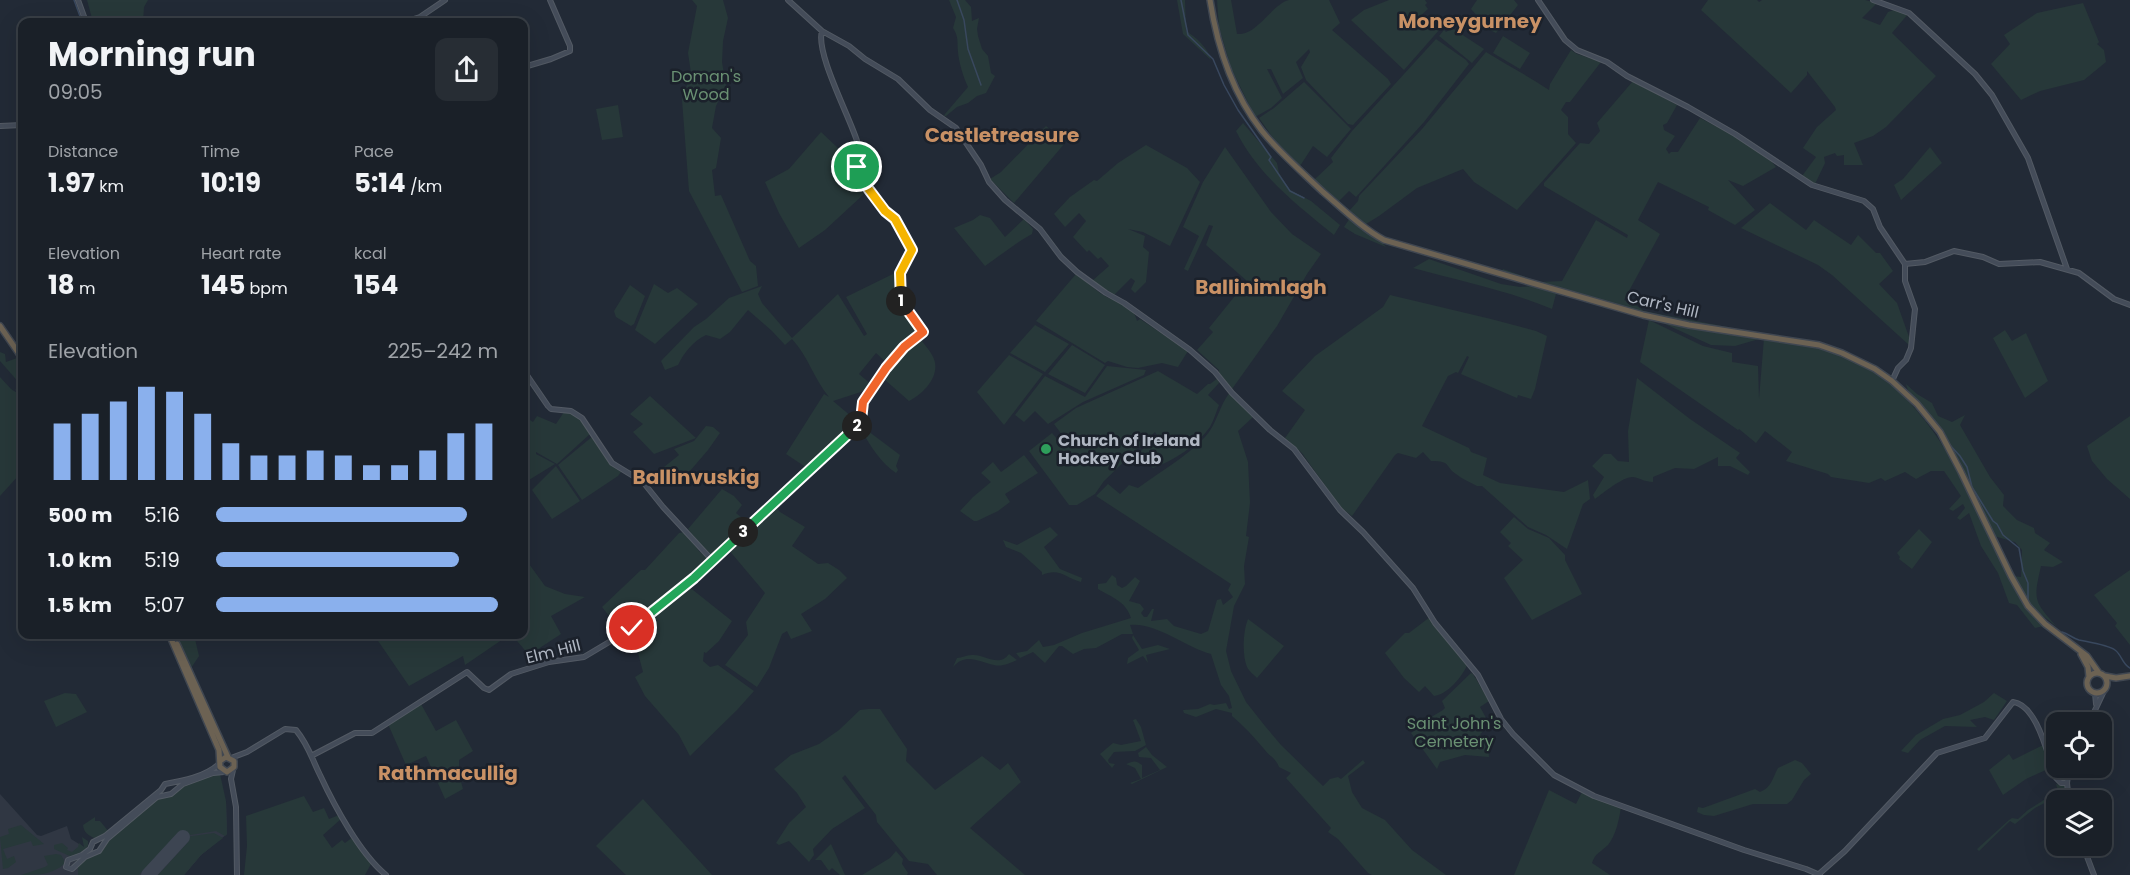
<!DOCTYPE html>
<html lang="en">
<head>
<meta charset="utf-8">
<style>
	:root { --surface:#1a2028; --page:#272d34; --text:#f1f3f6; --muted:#9fa3a8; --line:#383e45; --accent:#8ab0ed }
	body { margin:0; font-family:Poppins,sans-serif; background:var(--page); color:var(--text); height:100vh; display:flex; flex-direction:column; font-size:22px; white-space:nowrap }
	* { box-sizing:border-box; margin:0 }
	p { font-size:20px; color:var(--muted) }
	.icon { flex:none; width:33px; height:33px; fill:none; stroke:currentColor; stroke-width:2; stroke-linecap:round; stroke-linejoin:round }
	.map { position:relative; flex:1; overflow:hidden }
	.side { position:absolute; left:18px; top:18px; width:510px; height:621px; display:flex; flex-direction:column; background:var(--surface); border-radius:12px; box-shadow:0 6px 24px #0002,0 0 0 2px var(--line) }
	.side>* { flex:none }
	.fabs { position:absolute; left:2046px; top:712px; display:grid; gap:12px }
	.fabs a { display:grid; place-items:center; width:66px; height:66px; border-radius:12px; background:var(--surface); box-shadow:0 6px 24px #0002,0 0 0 2px var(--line); font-size:30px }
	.pin { position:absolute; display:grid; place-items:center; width:51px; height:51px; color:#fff; margin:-26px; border:3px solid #fff; border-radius:50%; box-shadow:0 2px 6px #0007 }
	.km { position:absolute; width:30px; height:30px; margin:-15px; border-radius:50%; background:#222; color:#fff; font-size:16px; line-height:30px; text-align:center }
	.round { display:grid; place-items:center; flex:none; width:63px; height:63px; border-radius:12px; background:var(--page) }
	.headline { display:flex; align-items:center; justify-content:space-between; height:102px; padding:0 30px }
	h1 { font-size:33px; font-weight:700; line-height:45px }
	.stats { display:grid; grid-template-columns:repeat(3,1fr); gap:9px; height:102px; padding:6px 30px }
	.stats div { display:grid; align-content:center }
	.stats b { font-size:26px; font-weight:700 }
	.stats small { font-size:16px; font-weight:400 }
	.stats p { font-size:16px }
	.chart { height:168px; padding:12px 30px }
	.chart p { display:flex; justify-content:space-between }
	.chart svg { width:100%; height:108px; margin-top:6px; stroke:var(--accent); stroke-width:6 }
	ul { padding:0 30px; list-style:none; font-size:20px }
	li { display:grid; grid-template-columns:96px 72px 1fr; align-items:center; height:45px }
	li i { height:15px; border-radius:8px; background:var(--accent) }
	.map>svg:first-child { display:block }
	.airport { fill:#303743 }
	.green { fill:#273839 }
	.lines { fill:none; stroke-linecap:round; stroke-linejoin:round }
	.stream { stroke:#39485e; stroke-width:1.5 }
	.runway { stroke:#3d4552; stroke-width:14 }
	.secondary-casing { stroke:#535a64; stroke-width:6 }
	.highway-casing { stroke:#404751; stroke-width:8 }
	.secondary { stroke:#444c59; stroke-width:4 }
	.highway { stroke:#6c6253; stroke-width:5 }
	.split-1-casing { stroke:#fff; stroke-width:12 }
	.split-2-casing { stroke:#fff; stroke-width:12 }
	.split-3-casing { stroke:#fff; stroke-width:12 }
	.split-4-casing { stroke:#fff; stroke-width:12 }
	.split-1 { stroke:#f5b400; stroke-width:8 }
	.split-2 { stroke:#f0652b; stroke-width:8 }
	.split-3 { stroke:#22a559; stroke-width:8 }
	.split-4 { stroke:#22a559; stroke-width:8 }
	.leisure-dot { fill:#2e9e5b; stroke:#1b212b; stroke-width:2 }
	.labels { text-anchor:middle; stroke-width:5; stroke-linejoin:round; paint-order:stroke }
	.park-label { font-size:16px; fill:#6a9173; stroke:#1b212b }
	.street-label { font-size:16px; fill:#b0b7c3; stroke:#1b212b }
	.poi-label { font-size:16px; font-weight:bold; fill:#b0b7c3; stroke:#1b212b; text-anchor:start }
	.quarter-label { font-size:20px; font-weight:bold; fill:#c99165; stroke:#1b212b }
</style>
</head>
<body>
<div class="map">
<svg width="2130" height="875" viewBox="0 0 2130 875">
	<rect width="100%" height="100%" fill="#222a36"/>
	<path class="airport" d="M0,794L37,835L41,836L67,826L71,839L79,844L99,868L226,801L227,834L201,855L184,875H0Z"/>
	<path class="green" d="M87,0H148L144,7L143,22H93Z
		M692,0H723L728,18L723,41L722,62L726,86L716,106L712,128L721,138L716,168L712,170L715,196L721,195L750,261L756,266L758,286L742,292L689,191L682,100L691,73L688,53L697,6Z
		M949,0H965L971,7L972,21L979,18L977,29L978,36L982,49L988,56L991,73L995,76L986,93L977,96L968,103L957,107L946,116H944L945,114L968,87C963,76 959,63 958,52C957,42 959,37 953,28L956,17Z
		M1177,0H1185L1186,31C1197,38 1208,48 1211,60L1183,34Z
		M1217,0H1231L1237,34C1257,36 1272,4 1289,0C1300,0 1317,0 1329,0L1340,23L1332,30L1388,79L1391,84L1353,125L1348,124L1306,80L1301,67L1310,52L1309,49L1296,62L1303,78L1283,94L1271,69H1267L1282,98L1271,108L1255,117L1231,68L1219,27Z
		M1389,0H1425L1427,3L1425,5L1428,9L1417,19L1422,24L1425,21L1430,26L1435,24L1440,29L1404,70L1351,20L1364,10Z
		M1477,0H1514L1518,5L1496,33L1490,30L1471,9Z
		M1708,0H1757L1759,2L1762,0H1865L1877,3L1862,18L1880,25L1888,12L1894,10L1908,14L1892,33L1936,76L1886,127L1873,136L1854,143L1863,165H1844V155L1837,156L1835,153L1824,157L1825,163L1815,184L1802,176L1816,157L1803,148L1817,127L1836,110L1835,107L1807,71V75L1791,93L1701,10Z
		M2083,3L2099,42L2097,44L2104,50L2106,62L2084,80L2040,91L2021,100L1991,64L2010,44L2004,35L2037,13Z
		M1452,28L1484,49L1472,63L1439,36L1444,30L1446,32Z
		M1503,36L1530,53L1520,69L1493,53Z
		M1436,39L1466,60L1469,64L1424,122L1356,197L1349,191L1339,201L1314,180L1333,162L1331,158L1352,131Z
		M1571,50L1577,54L1601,62L1570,102H1566L1561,110L1568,117V134L1576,143L1517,210L1474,182L1463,169L1417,188L1379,216L1366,224L1349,211L1358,201L1359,196L1422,129L1486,52C1507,65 1528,76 1549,90L1550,84Z
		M1633,81L1677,105L1667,123L1663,125L1664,130L1675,136L1666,149L1669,154L1671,152H1678L1700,118L1733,135L1772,162L1776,167L1743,186L1728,180L1755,210L1735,225L1708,210L1709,207L1658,182L1638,220L1660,234L1624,300L1634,304L1644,311L1738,329L1654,316L1501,273L1503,269L1540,282L1562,281L1596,220L1627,238L1628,235L1544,186V183L1580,143L1589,144L1600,131L1597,123Z
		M1304,82L1351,129L1327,157L1313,146L1300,166L1278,145L1259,118L1274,108Z
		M618,105L623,137L602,140L596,109Z
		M1243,123L1277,163L1279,173L1290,190L1311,201L1340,225L1334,235C1296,204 1258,175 1236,131Z
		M1046,126L1065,143L1014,203L990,179L1001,172Z
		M821,132L839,149L857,148L854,170L858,177L854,181L864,194L825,230L799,248L779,213L765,182L789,169Z
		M1146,145L1187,168L1200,182L1170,246L1143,232L1128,229L1145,236L1143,247L1149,252L1146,282L1135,293L1131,289L1135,281L1131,278L1114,295L1092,281L1109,266L1101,257L1098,259L1089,250L1087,252L1073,237L1086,221L1079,213L1065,227L1054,214L1070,197L1094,180L1097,181L1118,163Z
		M1225,147L1271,212L1292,234L1321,254L1307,274L1277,326L1232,389L1219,374V370L1197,350L1213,332L1209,328L1247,281L1206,245L1213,226L1209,225L1188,271L1184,269L1199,236L1183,227L1203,182Z
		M1930,147L1942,163L1901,200L1894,185L1903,179Z
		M1770,203L1806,230L1814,220L1851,245L1858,235L1876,253H1880L1893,271L1879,284L1897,303L1909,337V345L1832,275L1818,265L1741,228Z
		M980,215L990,218L1005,237L1024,219L1033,229L1032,234C1015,243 1001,255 985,266L954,228L973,220Z
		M1350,218L1380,240L1386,247L1355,234L1344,227Z
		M1429,259L1501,284L1520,287L1534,286L1556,294L1552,309C1507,290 1459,281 1413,268Z
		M895,273C897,303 902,308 920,331L903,344L887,363L876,353L859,374L872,385L867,390L833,401L858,422L807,468L786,454L824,394L829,397C814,379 808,356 792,339L785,345L772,331L748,310L730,332L720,339L706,335C693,341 684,353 678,365L665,370L661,361L694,327L706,319L729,298L762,286L758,294L762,303L792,338L838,294L864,336L867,334L846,297Z
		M1076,274C1084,280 1092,287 1100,293C1112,302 1134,304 1137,321L1140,319L1188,351L1178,367L1162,363L1138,368L1127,367L1108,361L1105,363L1036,321Z
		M654,284L668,293L677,288L698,304L655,344L635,330Z
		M630,285L645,296L634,324L631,326L616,317L614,311Z
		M1390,295L1491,319L1536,331L1547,336L1535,389L1531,399L1518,395L1517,398L1461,374L1469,357L1467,356L1458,373L1456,372L1448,376L1422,426L1469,448L1471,452L1487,458L1483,475L1500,483L1564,492L1588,480L1590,499L1583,504L1567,549L1546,535L1528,527L1482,486H1477C1470,482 1462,479 1456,474C1444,466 1452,461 1431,461L1423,452L1416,458L1398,453L1395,455L1352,516L1341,508L1302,453L1285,438L1305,410L1282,391L1315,356L1383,307Z
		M1649,320L1703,346L1732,353V362L1758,366L1759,399L1764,338C1792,343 1822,346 1848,358C1946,402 1976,519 2024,605L2044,626L2035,628L2017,605L2009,603L1998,573L1981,546L1969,513L1960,520L1957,518L1965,508L1963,504L1953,511L1949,509L1961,496L1944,471H1931L1916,479L1905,472L1885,481L1881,478L1869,483L1831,477L1828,474L1786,461L1792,452L1765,431L1756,443L1739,429L1738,430L1640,362Z
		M1665,324L1756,338L1759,339L1735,346L1711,345Z
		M1035,325L1069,344L1045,372L1010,353Z
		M2005,330L2012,341L2026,333L2048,381L2025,398L1993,338Z
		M921,339C924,345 929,349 932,355C943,373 925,393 909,401L884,379L906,351Z
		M1072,345L1105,365L1085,393L1048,374Z
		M0,352L5,354L6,362L17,358L22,365V393L15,390L21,385L0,361Z
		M1009,355L1043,374L1004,425L977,392Z
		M1107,366L1146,370L1144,375L1083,402L1048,424L1035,411L1024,422L1015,415L1045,376L1085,397Z
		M1158,371L1197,394L1208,384H1210L1218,378L1219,383L1208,395L1219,405C1216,412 1214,420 1210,427C1196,446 1175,460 1153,468L1137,455L1157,435L1155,432L1104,481L1095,494L1077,505H1069L1029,451L1052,433L1064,447L1068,443L1054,424L1076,408Z
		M0,377L11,389L22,396V467L19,475L0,496Z
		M1637,378L1690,419L1740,453L1736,458L1750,472L1748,475L1730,466H1718V457L1694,469L1675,468L1653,477V482C1645,482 1640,478 1633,477C1624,476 1603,493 1595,499L1593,495L1604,477L1592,466L1604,454H1611L1618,461L1629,462L1628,431Z
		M1906,384L1917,394L1932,403L1938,416L1952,422L1965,415L1960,425L1990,477L2004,495L2003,506L2017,520L2034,528L2035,533L2050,543L2044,550L2063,562L2053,567L2041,566C2033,601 2034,601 2057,627L2033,608L2013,576L2021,577L2022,550L2015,542L1994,536C1976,497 1960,454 1934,420C1925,407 1909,399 1906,384Z
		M1230,392L1253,417L1238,431L1248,462L1250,503L1246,536L1249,537L1244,566L1245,584L1234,606L1226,651L1231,671L1246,702L1265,726L1281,745L1323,786L1330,779L1338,777L1341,779L1363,760L1365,763L1348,776L1352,792L1362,808L1385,820L1412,850L1446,875H1372L1368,873L1338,839L1328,832L1331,828L1286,778L1291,773L1279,767C1275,757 1270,757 1264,749C1254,737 1244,726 1232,716V713L1216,709L1196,717L1184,713L1183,710L1198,709L1210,704L1214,705L1226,703L1229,709L1232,708L1229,696L1221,685L1211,654C1187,648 1156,622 1130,625L1133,634H1122L1096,648L1084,649L1073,654L1062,646H1059L1045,663L1033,652L1020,658L1016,653L1027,651L1039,640L1043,647L1054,645L1082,633L1131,618C1126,601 1111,597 1098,589V584L1106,583L1112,575L1116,578L1117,585L1122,588L1126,586L1135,577L1140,581L1129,601L1140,604L1144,609L1141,613L1144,617H1147L1152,609H1154L1151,621L1167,619L1174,626L1201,634L1208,631L1217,600L1221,599L1223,605L1233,597L1228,590L1231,584L1096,496L1108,484L1120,494L1129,485L1138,488C1160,472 1186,457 1205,437C1217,424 1219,406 1230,392Z
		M650,396L696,438L654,454L633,432L643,424L630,414Z
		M564,412C579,413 583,422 590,434L557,464L536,452V454L555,464L524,483V416L533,422L537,416L556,424Z
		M2130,416V499L2107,479L2092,461L2087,446Z
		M706,426L713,427L720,433L708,450L678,485L664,467L679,455L674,449L694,441Z
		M864,428L900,455L896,466L898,470L896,473C881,463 871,447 862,431Z
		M593,436C601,450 607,463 621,472L618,476L582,500L558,465Z
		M1024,455L1038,473L1005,494L1010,502L998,511L977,521H974L960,511L973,497L991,482L981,473L993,462L1001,472Z
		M556,466L580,501L552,519L532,490Z
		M722,489L734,496L742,505L736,513L748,523L713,557L702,548L688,529Z
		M774,504L780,512L805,527L792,546L818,564L828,563L839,570L847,578L825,599L801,614L812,631L791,639L787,631L782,634L769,668L757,687L725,665L748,635L746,622L765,593L728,549Z
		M1514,517L1528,529L1549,538L1565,555V560L1582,594L1532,620L1504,578L1523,560L1508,546L1511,543L1500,532Z
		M1050,527L1058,535L1044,547L1060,569L1082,578L1081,582C1066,578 1059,567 1042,575V572L1021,553L1006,547L1003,540L1017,545Z
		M1919,529L1932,542L1912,569L1899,559L1900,557L1897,553Z
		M685,532L699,551L709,560C694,573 636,630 621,631L602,607L641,570H645L679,533Z
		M524,557L545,586L565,594L585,597L551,616L561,634L529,655L512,635L524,634Z
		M2130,570V645L2115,626L2117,623L2094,595Z
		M688,586L732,621L719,641L706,653L704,652L703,661L710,667L718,665L754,691L737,710L690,756L679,735L645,696L635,677L643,672L632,630Z
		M1430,617L1467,665C1463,676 1447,695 1434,696L1425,686L1419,692L1404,678L1385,653L1405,633H1409Z
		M1248,619L1284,646L1257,678C1254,675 1249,671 1247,667C1242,655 1243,631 1248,619Z
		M176,635H194L199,656L191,668Z
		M374,635H509L465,665L463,656L409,686Z
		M1133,635L1142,649L1158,645L1170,649L1146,655L1148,663L1143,656L1127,664L1128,658L1139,650L1132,638Z
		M1009,654L1017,660C1010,663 1002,667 994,665C979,662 966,652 953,667L957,658C962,658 966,655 972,655C985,654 999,668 1009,654Z
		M1471,673L1473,674L1489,701L1480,707L1490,725L1480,734L1488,743L1489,757L1465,755L1440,762L1437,769L1411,733L1418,728L1415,724L1420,720L1421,721L1426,717L1428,719L1443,710L1445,708L1442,701Z
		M65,693L76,694L87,712L56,727L44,701Z
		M1994,693L2007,701L1994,720L1985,717L1970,720L1977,727L1945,726L1920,740L1908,753L1901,751L1916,735L1943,719L1960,715L1984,702Z
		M421,704L436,731L456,720L473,751L459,760V774L463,789L445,799L426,756L406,765L388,724Z
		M868,709H880L907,749L906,761L935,790L982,756L1000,770L1008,763L1021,782L970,828L1025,875H937L928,864L909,861L877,822L876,815L845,775L842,778L865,808L832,829L813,849L814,855L809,862L789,841L779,845L776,843L789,823L806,807L797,793L774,769L791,755L819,744L839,730L860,710Z
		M1136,719L1141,727L1146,745L1135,751L1114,752L1108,760L1109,763L1115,764L1112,768L1100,754L1113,743L1121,745L1141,741L1133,720Z
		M2043,745L2050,768L2026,779L2003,795L1989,770L2009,754L2013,760Z
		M1146,747L1152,755L1167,767L1132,784L1130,783L1141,779L1135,768L1126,764C1134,761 1135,760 1142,765V778L1160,770L1151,758L1139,757L1138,753Z
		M1795,760L1802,763L1811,774L1804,780L1792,800L1787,804H1753L1714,816L1704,815L1697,812L1698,807L1703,808L1755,789L1760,792C1772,787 1772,779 1778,768Z
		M213,774H220L226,801L227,834L225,836L216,831L184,836L179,832L139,875H78V865L90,855L102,851L105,843L159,798L182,786Z
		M2056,784L2065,786L2067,801H2060L2054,798L2035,808L2015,824L2010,821L1979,851L1977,849L2009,820L2012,818L2018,819L2028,810L2058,791Z
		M1549,790L1576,804L1582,792L1621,807C1619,820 1616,835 1608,845C1601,852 1595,853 1592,863L1610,875H1514Z
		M304,796L313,812L324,808L329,819L339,815L341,819L323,835L332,848L342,840L345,843L353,837L371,864L365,875H244L247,846L246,816Z
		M643,799L712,875H626L596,846Z
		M95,817V821H100L109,832L96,839C88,835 84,833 83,825Z
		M21,825L44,844L33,846L31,841L3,849L7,859L14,856L16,862L8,868L3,869L0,837L9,834L8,829Z
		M214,833L223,838L201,855L184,875H158L189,841L185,837Z
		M82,837L88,841V845L86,849L72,857L54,849V845L62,843L68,848L67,850L72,852L78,847L79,843L84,847Z
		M831,844L845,875H840L832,868L829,871L821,860H815Z
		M896,851L903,859L902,864L908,873L907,875H862L890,858Z
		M56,854L61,855L64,860V864C52,875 37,875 21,875L45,867L48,865L44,856Z"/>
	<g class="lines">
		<path class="stream" d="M74,0L81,19
			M957,0L964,20L968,49L981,85
			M1181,0L1188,35L1213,59L1224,85L1238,110L1271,157L1269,160L1290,191L1304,198
			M1949,444L1960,456L1967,467L1972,487L1993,521L1997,524L2003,535L2019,548L2023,571L2028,583V602
			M2062,632C2069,634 2072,638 2079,640C2088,642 2108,645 2115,650C2122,655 2122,664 2130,668"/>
		<path class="runway" d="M148,875L183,837"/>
		<g class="secondary-casing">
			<path id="secondary" d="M78,0L86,22
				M788,0L822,31L849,46L865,59L898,79L930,110L956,128L981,165L989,182L1005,200L1040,229L1061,257L1077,272L1106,293L1124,303L1190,350L1215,372L1232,393L1270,430L1294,449L1340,510L1363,532L1413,588L1435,623L1478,675L1501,719L1513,734L1554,775L1594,796L1744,850L1806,869L1820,875
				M1538,0L1565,40L1577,50L1607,62L1627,76L1688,107L1735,134L1812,185L1864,201L1873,209L1880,227L1905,264V281L1915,309L1911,348L1906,360L1898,368L1892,381
				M1873,0L1909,13L1975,74L1992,95L2028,158L2067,269
				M404,22L420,17L445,0
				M524,67L551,59L570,51V46L550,0
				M0,126L22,125
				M1905,264L1925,262L1954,251L1983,257L1999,264L2040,262L2079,273L2114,299L2130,305
				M524,371L548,406L551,409L571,411L582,418L612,463L643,482L663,507L712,560
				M2095,693L2096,704
				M2089,723L2104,691
				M313,755L355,733H372L467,672L484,688L489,690L511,674L549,662L584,657L631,629L694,578L858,425L863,402L882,374L904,347L923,332C911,309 893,301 901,271C903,263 910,259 912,250C906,240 901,227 894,218C883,206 870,194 862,180C854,167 861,156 858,144C851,119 815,53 822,31
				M231,758L247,752L285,729L296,730C309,746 311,757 320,775C334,805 360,854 386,875
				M219,764C205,777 182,781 165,784L161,790L105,836L93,842L90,849L82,855L68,860L66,867L72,869L85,857L99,851L107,839L157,797L171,794L183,784L213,773L224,772
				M233,770L231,779L236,807L237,875
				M2069,801L2067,783L2069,768
				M2083,846L2094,875
				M1819,874L1845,851L1937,753L1985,738L2013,702C2038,705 2048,758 2056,778L2061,783H2067"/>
		</g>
		<g class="highway-casing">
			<path id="highway" d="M1210,0C1217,45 1233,94 1262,131C1280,153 1302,172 1323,192C1343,209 1362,228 1384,240L1643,315L1689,325L1819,345L1842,353L1875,369L1892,381L1917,404L1940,432L1961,472L2011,576L2028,606L2045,624L2087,656L2099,673
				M0,326L22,358
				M169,634L219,750L220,767L227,772L234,767V761L226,757L220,761
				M177,644L228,757
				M2081,654L2088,667L2089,677
				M2087 683a10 10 0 1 1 20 0a10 10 0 1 1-20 0Z
				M2105,676L2116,678L2130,676"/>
		</g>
		<use href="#secondary" class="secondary"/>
		<use href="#highway" class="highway"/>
	</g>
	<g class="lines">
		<g class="split-1-casing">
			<path id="split-1" d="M857,167L861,179L885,211L895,219L912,250L900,273L901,301"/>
		</g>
		<g class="split-2-casing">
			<path id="split-2" d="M857,426L861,420L863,402L886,368L904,347L923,332L901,301"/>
		</g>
		<g class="split-3-casing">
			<path id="split-3" d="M743,532L857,426"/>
		</g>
		<g class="split-4-casing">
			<path id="split-4" d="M632,628L694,578L743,532"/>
		</g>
		<use href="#split-1" class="split-1"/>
		<use href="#split-2" class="split-2"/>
		<use href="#split-3" class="split-3"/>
		<use href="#split-4" class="split-4"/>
	</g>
	<circle class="leisure-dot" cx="1046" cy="449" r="6"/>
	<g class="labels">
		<g class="park-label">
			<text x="706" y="82">Doman's<tspan x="706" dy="18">Wood</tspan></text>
			<text x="1454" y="729">Saint John's<tspan x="1454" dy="18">Cemetery</tspan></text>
		</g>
		<g class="street-label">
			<text transform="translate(1663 304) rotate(13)" y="6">Carr's Hill</text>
			<text transform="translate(553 651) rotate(-14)" y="6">Elm Hill</text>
		</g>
		<g class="poi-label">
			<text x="1058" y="446">Church of Ireland<tspan x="1058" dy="18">Hockey Club</tspan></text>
		</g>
		<g class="quarter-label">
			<text x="1470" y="28">Moneygurney</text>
			<text x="1002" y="142">Castletreasure</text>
			<text x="1261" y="294">Ballinimlagh</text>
			<text x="696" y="484">Ballinvuskig</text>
			<text x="448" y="780">Rathmacullig</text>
		</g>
	</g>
</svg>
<div class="fabs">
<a><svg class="icon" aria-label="locate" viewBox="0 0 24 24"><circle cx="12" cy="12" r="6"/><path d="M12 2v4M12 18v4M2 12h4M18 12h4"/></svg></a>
<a><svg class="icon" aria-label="layers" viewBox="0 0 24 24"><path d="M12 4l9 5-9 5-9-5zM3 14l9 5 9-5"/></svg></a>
</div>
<div class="pin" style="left:857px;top:167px;background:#1e9e55"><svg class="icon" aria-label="arrive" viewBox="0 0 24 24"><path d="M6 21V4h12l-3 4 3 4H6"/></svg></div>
<div class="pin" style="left:632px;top:628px;background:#d93025"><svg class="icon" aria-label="check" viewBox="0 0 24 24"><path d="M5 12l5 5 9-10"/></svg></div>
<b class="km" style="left:901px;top:301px">1</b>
<b class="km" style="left:857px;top:426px">2</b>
<b class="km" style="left:743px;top:532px">3</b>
<section class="side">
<div class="headline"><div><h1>Morning run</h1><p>09:05</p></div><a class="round"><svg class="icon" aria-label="share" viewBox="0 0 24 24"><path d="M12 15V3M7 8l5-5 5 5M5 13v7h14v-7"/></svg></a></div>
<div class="stats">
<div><p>Distance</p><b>1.97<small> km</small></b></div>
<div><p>Time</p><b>10:19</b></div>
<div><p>Pace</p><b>5:14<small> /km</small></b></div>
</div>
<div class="stats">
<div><p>Elevation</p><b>18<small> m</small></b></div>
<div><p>Heart rate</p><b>145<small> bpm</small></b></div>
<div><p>kcal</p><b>154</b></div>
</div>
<div class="chart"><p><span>Elevation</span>225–242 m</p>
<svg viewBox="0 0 160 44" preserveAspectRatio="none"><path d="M5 44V21M15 44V17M25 44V12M35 44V6M45 44V8M55 44V17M65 44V29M75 44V34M85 44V34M95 44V32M105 44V34M115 44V38M125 44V38M135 44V32M145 44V25M155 44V21"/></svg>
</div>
<ul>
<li><b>500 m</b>5:16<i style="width:89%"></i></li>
<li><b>1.0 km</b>5:19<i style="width:86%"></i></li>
<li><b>1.5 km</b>5:07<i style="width:100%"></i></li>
</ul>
</section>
</div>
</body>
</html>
